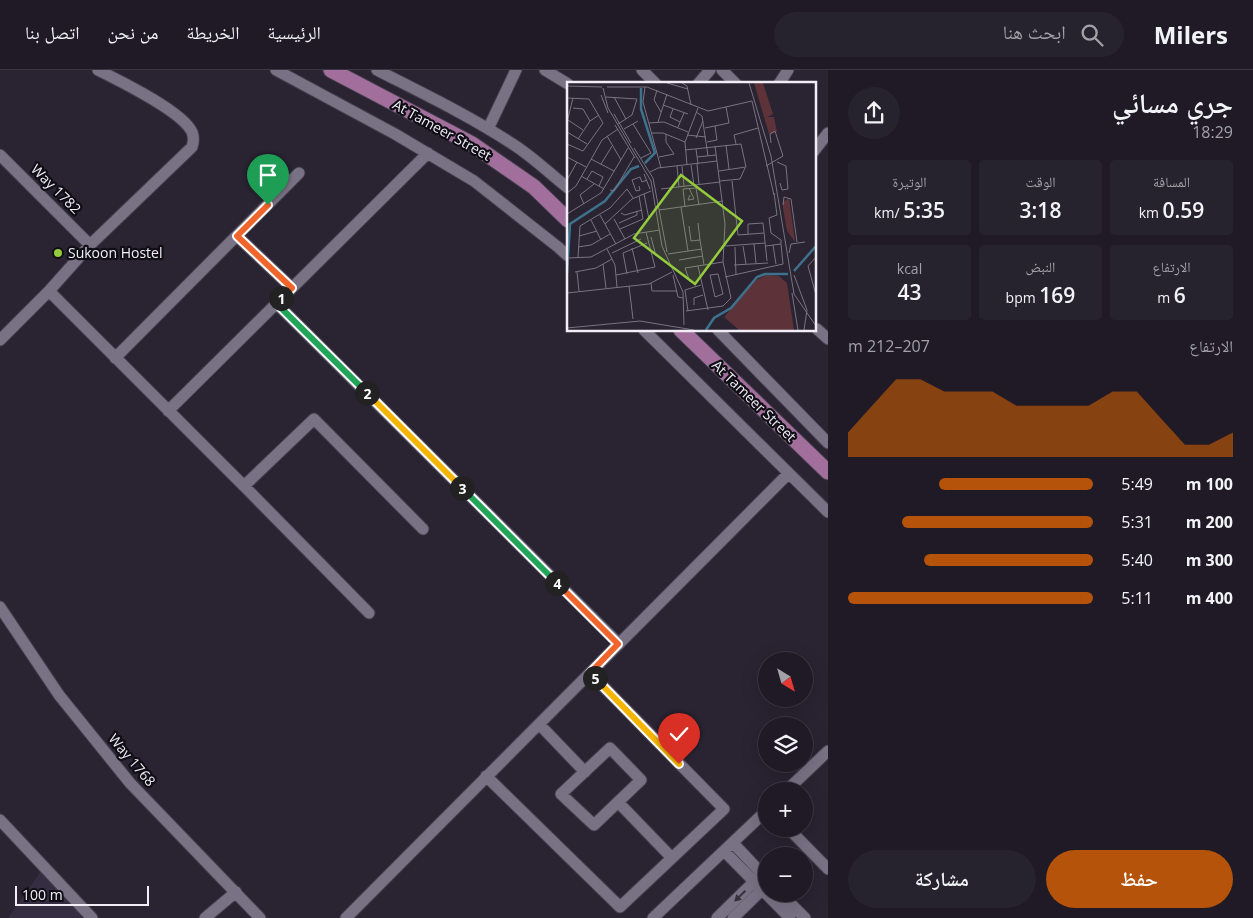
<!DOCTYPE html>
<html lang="ar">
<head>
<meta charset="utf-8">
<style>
	:root { --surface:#1f1a26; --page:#27232e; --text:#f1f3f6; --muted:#a1a1a7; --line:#3c3843; --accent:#b45309 }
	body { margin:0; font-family:"Open Sans","Noto Naskh Arabic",sans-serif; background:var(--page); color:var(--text); direction:rtl; height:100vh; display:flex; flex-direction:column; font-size:19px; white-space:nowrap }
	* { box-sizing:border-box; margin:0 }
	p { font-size:16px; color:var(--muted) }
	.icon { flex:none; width:28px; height:28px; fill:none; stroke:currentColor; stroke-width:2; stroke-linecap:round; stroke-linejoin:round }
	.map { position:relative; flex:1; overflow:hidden; direction:ltr }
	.panel { display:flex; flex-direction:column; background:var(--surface); width:425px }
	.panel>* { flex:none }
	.needle { width:32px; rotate:143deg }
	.buttons { position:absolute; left:758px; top:582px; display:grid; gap:10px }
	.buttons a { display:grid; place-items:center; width:55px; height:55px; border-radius:50%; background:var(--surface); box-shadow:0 5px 20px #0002,0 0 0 1px var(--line); font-size:25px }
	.scale { position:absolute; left:15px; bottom:12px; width:134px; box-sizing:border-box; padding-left:5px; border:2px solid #f1eef8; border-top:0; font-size:14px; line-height:18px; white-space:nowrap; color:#f1eef8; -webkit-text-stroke:4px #100e15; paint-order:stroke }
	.pin { position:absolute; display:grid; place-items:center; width:42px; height:42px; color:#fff; margin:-51px -21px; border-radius:50% 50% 50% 0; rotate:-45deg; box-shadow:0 0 5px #0007 }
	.pin .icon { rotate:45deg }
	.km { position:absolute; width:25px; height:25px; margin:-12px; border-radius:50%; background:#222; color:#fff; font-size:14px; line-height:25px; text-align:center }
	.round { display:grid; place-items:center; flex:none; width:52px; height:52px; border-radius:26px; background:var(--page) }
	.headline { display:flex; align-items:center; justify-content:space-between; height:85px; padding:0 20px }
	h1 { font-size:28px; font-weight:600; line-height:38px }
	.metrics { display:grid; grid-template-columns:repeat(3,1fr); gap:8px; height:85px; padding:5px 20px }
	.metrics div { display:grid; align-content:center; border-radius:5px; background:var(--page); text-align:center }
	.metrics b { font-size:21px; font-weight:600 }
	.metrics small { font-size:14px; font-weight:400 }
	.metrics p { font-size:14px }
	.chart { height:140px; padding:10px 20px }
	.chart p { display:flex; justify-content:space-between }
	.chart svg { width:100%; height:90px; margin-top:5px; fill:var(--accent); opacity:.7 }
	.primary-button { display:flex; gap:10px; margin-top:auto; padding:10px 20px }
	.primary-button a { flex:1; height:58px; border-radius:30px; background:var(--accent); color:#fff; font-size:20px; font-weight:600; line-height:58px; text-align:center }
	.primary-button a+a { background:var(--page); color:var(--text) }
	ul { padding:0 20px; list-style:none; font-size:16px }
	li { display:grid; grid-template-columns:80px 60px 1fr; align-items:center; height:38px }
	li i { height:12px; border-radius:6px; background:var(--accent) }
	header { display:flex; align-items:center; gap:30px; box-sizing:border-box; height:70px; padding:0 25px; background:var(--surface); border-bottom:1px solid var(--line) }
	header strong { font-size:24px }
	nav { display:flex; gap:28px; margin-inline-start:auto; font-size:18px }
	.search { width:350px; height:45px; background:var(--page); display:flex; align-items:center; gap:12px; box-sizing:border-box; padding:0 18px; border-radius:28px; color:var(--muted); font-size:19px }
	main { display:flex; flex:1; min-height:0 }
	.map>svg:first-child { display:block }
	.built { fill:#352d41 }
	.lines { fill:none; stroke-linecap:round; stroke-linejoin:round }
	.minor-casing { stroke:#433e4b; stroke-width:13 }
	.major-casing { stroke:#433e4b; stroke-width:17 }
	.minor { stroke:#787284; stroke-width:11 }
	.major { stroke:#a26f9c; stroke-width:15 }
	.oneway { fill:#34313c }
	.split-1-casing { stroke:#fff; stroke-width:10 }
	.split-2-casing { stroke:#fff; stroke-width:10 }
	.split-3-casing { stroke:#fff; stroke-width:10 }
	.split-4-casing { stroke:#fff; stroke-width:10 }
	.split-5-casing { stroke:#fff; stroke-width:10 }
	.split-6-casing { stroke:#fff; stroke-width:10 }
	.split-1 { stroke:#f0652b; stroke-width:6 }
	.split-2 { stroke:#22a559; stroke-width:6 }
	.split-3 { stroke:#f5b400; stroke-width:6 }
	.split-4 { stroke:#22a559; stroke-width:6 }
	.split-5 { stroke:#f0652b; stroke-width:6 }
	.split-6 { stroke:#f5b400; stroke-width:6 }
	.poi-dot { fill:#94cc3b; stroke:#100e15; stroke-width:2 }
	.labels { text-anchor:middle; stroke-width:4.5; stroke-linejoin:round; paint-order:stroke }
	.street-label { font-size:14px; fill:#f1eef8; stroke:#100e15 }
	.poi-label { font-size:14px; fill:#f1eef8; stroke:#100e15; text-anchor:start }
	.inset-river { fill:none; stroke:#3e728c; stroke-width:2.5 }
	.inset-road { fill:none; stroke:#797481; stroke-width:1 }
	.view { fill:#94cc3b; fill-opacity:0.15; stroke:#94cc3b; stroke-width:2.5 }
	.inset-edge { fill:none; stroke:#f1eef8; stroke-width:2.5 }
</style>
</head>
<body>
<header>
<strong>Milers</strong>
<div class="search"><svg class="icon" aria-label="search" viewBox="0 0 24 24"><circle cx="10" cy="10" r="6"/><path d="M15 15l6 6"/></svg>ابحث هنا</div>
<nav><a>الرئيسية</a><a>الخريطة</a><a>من نحن</a><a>اتصل بنا</a></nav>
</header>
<main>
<section class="panel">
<div class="headline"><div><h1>جري مسائي</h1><p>18:29</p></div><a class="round"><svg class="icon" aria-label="share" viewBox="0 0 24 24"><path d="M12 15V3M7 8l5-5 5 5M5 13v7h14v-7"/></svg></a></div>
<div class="metrics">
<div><p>المسافة</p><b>0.59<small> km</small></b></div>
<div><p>الوقت</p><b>3:18</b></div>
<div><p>الوتيرة</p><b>5:35<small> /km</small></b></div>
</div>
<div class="metrics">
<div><p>الارتفاع</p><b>6<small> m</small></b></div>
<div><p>النبض</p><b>169<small> bpm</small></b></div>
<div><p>kcal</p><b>43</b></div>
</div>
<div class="chart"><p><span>الارتفاع</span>207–212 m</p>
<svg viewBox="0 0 160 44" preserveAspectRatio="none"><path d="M0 44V32L10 19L20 6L30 6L40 12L50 12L60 12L70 19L80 19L90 19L100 19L110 12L120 12L130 25L140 38L150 38L160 32V44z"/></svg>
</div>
<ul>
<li><b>100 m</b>5:49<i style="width:63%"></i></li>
<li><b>200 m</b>5:31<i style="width:78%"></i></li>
<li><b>300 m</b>5:40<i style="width:69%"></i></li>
<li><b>400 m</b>5:11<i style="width:100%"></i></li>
</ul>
<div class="primary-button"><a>حفظ</a><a>مشاركة</a></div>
</section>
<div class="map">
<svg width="828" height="848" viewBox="0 0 828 848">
	<rect width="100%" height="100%" fill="#292332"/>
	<path class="built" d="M44,797L92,848H8Z"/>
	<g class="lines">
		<g class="minor-casing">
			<path id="minor" d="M276,0L395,64L474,111L558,177L568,186
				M377,0C422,23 468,45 511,73C532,86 549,103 568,118
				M545,0L568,14
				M642,0L656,14
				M722,0L736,14
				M698,14L710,0
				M779,14L788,0
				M488,59L516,0
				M814,81L828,63
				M0,85L90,175
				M237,166L292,218
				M49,221L244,416L314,349L423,459
				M276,233L619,574
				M817,259L828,269
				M644,260L828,442
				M718,260L828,373
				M0,270L49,221L90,175L192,77C194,71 194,67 192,62C182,41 120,11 98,0
				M115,288L299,103
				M168,341L428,83
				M244,416L369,543
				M0,537L59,625L130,713L260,848
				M539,654L585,702
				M486,706L620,837L724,739L590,603
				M786,721L828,681
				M618,732L641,710L610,678L561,724L594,755L618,732L672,788
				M0,750L92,848
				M789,759L828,799
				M733,773L766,808
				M724,781L790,848
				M781,824L805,848
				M205,848L236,822
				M346,848L788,404
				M653,848L766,741
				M717,848L762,804
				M733,848L766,816"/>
		</g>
		<g class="major-casing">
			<path id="major" d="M331,0L472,74L534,117L568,150
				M681,260L828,402"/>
		</g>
		<use href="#minor" class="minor"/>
		<use href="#major" class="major"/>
	</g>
	<defs><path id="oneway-solid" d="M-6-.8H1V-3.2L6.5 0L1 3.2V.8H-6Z" transform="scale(1.25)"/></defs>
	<use class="oneway" href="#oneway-solid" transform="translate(740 826) rotate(136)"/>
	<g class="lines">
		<g class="split-1-casing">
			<path id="split-1" d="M268,135L237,166L292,218L281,228"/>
		</g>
		<g class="split-2-casing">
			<path id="split-2" d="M281,228L276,233L367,323"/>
		</g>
		<g class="split-3-casing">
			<path id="split-3" d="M367,323L462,418"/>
		</g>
		<g class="split-4-casing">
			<path id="split-4" d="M462,418L557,513"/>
		</g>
		<g class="split-5-casing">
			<path id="split-5" d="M557,513L618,574L590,603L595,608"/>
		</g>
		<g class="split-6-casing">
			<path id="split-6" d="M595,608L679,694"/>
		</g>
		<use href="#split-1" class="split-1"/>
		<use href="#split-2" class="split-2"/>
		<use href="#split-3" class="split-3"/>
		<use href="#split-4" class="split-4"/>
		<use href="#split-5" class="split-5"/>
		<use href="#split-6" class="split-6"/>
	</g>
	<circle class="poi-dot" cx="58" cy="183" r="5"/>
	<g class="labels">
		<g class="street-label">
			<text transform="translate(442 60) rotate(29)" y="5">At Tameer Street</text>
			<text transform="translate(56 119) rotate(45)" y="5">Way 1782</text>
			<text transform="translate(754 331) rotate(44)" y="5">At Tameer Street</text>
			<text transform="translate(132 690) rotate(50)" y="5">Way 1768</text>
		</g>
		<g class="poi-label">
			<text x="68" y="188">Sukoon Hostel</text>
		</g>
	</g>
	<g transform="translate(567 12)">
		<rect width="249" height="249" fill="#292332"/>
		<path d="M187,1H196L206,32L201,35H207L210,50L202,52ZM222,116L228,159V160L220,149L216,126V120ZM199,193L212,194L220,201L227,248H172L157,235L188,199Z" fill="#5d3339"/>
		<path class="inset-river" d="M74,6V27L88,71L78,81M227,189L249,164M0,191L3,142L38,119L64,87L72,84M139,248L147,236L164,226L190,195L198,192H221"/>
		<path class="inset-road" d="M100,1L121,7M115,1L120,4L124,23M182,1L204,74L227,212L249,244M0,4L35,5M40,5H80L141,29L185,19L207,113M78,5L76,20L94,86M36,6L41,26L84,99L95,164L116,210L117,243M90,8L87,18L94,30M34,13L41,31M39,15L70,17L65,33L51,42M47,15L59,37M0,16L22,17L36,41L16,69L0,62M96,23L121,32M6,26L16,27L23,39M106,27L103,35L113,40M129,30L135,34L141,74M47,32L64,61M1,38L16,48M0,40L6,16M91,40L100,12M82,41L97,40L121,50M66,42L84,71L74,76M48,43L68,76M111,45L117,31M138,46L162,41L159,25M57,47L71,39M0,50L20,62M85,51H96L118,60M120,53L139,55M40,54L54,78M129,56L136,39M11,57L23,39L32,33M140,60L150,58L148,44M169,62L167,53L191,46M159,63L162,87M67,66L86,96L100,170M129,67L131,82M118,68L174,62L179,85L152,89M0,75L19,85M92,75L107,72L99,60V52M130,75L149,73M24,77L47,89M210,80L219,84L221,107L215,108L213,101M34,82L45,64M130,82L132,102M120,83L118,60L131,26M124,83L127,103M110,84L112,105M115,84L117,104M199,84L216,74L208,49L203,52L204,61M83,90L91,86L150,79M77,92L83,107M14,94L37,107M20,97L25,89L36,95L32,104M0,98L10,80M153,99L173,97L178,86M165,99L171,153L197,151M72,104L73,108L69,109L65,98L73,95L75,100L80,98M122,106L127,117L121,118L123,113M94,107L153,100M43,108L47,109L67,75M0,111L9,104L35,58L51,47M207,111L210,133L202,136L204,151L214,158V162M77,112L82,137M224,117L230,160M17,122L13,113L27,102M216,123L217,115L224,117M114,125L121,169M118,125L116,107L129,106L132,123M92,128L156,119M54,131L58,133L75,128M0,132L34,111L61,66M33,133L49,162M47,137L58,157M24,138L34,158M52,141L70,133V129M131,141L133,158M38,142L65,117L84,109M122,144L124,159L133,158L137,183M53,147L76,137L72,114M181,152V142L196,141L200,179M12,154L30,149M84,155L89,174M187,162L189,181M206,163L209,182M158,164L198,161M176,164L179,182M11,165L24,163L43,152M168,165L169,193M65,166L71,191M40,167L48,183L50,205M45,171L74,157M222,171L224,162L238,160M101,172L135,167M249,175L241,184L249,213M0,176L24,175L67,152L93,148M11,176L13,144L43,126L60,107L66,116M112,178L136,174M36,182L39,206M167,183L201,181M131,184L141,228M8,190L29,186L45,177M10,190L12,209M60,192L56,171L80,161M151,192L156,212L148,215L143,193ZM49,193L88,185L79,150M106,193L111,215L116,216M227,193L240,228L237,248M158,195L216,182L214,162L199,164M123,200L118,186L156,180M84,201L85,209H110M62,204L66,237M118,208L121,229M118,208L134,203M0,211L82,202L105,190M225,211L231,248M127,223V216L136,213M119,229L156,224L164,216L156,180L158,142L148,64M0,246L73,239L127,248"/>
		<path class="view" d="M114,93L175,139L128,202L67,156Z"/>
		<rect width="249" height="249" class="inset-edge"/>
	</g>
</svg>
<div class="buttons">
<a><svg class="needle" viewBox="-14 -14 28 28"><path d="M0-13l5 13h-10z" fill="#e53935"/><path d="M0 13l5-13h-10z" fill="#a1a1a7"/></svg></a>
<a><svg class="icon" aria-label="layers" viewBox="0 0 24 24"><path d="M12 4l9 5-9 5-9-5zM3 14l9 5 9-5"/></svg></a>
<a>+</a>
<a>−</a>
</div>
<div class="scale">100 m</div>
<div class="pin" style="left:268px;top:135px;background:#1e9e55"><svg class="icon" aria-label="arrive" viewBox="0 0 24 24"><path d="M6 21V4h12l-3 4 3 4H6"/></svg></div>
<div class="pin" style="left:679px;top:694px;background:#d93025"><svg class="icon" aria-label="check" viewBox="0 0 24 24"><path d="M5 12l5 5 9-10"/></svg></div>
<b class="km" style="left:281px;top:228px">1</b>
<b class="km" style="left:367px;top:323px">2</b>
<b class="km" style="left:462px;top:418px">3</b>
<b class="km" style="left:557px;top:513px">4</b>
<b class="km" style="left:595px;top:608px">5</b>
</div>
</main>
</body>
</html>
